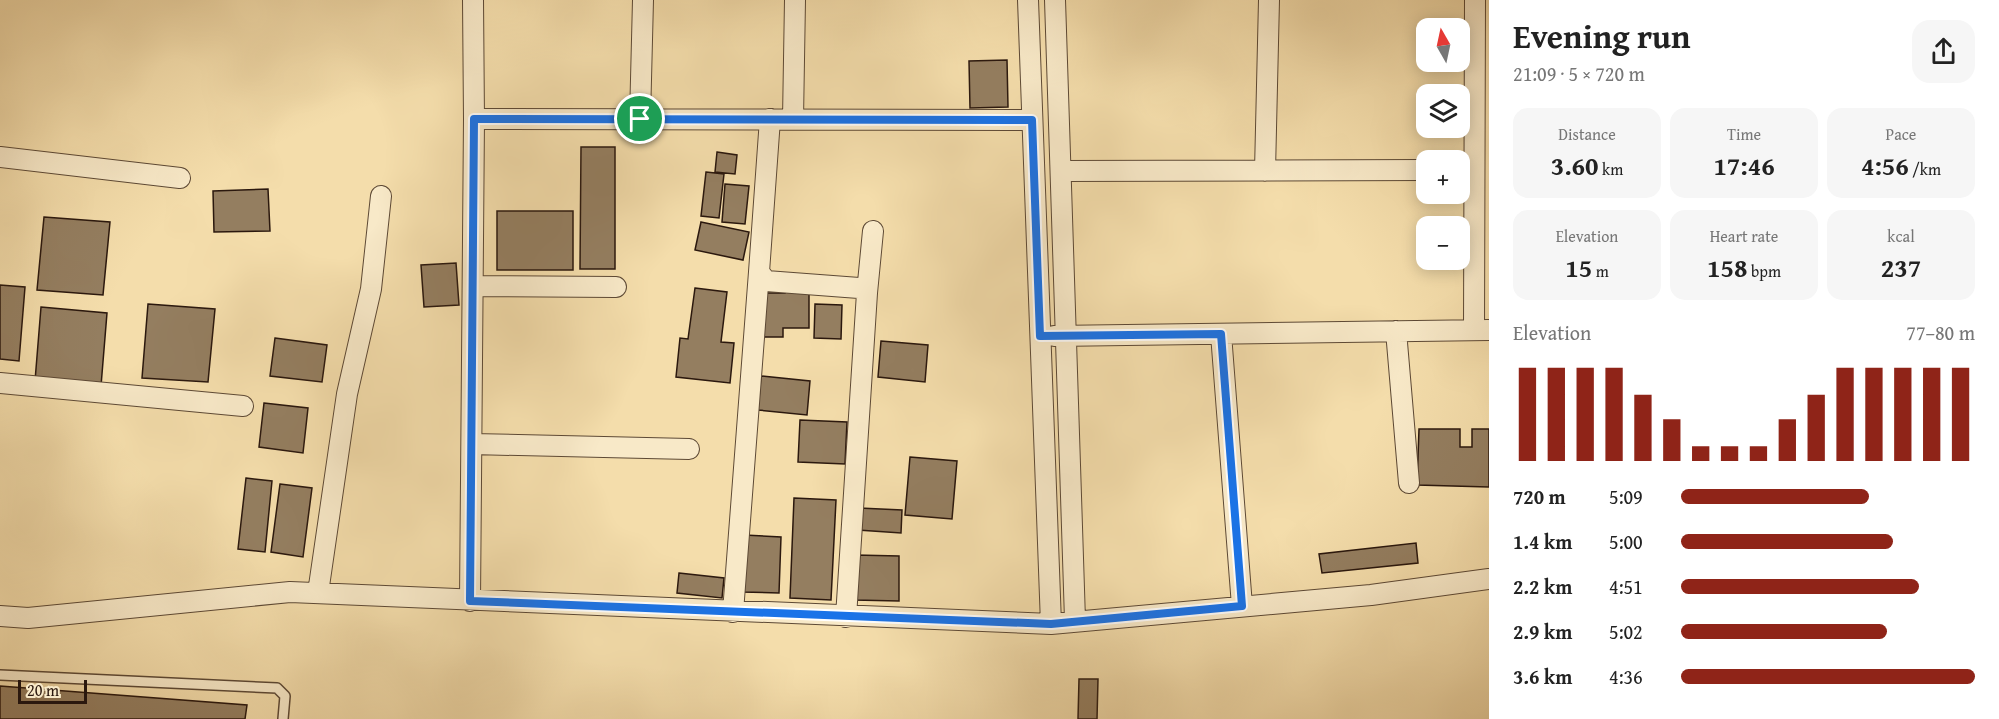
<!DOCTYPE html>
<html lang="en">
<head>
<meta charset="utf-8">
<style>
	:root { --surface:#fff; --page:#f6f6f6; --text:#222; --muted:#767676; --accent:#8f2418 }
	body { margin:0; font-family:"Gentium Book Plus",serif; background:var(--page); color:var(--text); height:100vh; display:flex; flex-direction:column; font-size:22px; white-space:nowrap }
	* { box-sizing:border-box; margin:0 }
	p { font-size:20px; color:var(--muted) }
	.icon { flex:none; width:33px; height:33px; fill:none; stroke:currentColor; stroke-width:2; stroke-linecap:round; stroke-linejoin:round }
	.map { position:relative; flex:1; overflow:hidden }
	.side { display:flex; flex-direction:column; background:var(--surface); width:510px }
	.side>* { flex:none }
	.needle { width:39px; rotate:351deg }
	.fabs { position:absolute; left:1416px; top:18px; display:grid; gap:12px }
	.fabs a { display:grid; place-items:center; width:54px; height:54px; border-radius:12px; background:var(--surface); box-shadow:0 3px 15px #0003; font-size:30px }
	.scale { position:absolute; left:18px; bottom:15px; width:69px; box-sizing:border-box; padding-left:6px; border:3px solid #2b180e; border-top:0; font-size:16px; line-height:21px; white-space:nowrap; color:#2b180e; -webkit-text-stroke:4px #f8e9c8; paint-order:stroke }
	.pin { position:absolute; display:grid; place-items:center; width:51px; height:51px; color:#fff; margin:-26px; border:3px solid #fff; border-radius:50%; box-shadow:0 2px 6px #0007 }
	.round { display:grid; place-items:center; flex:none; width:63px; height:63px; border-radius:18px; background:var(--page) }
	.overview { display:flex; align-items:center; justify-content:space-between; height:102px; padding:0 24px }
	h1 { font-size:33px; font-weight:600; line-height:45px }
	.stats { display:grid; grid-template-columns:repeat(3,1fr); gap:9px; height:102px; padding:6px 24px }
	.stats div { display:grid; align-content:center; border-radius:15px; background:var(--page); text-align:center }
	.stats b { font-size:26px; font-weight:600 }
	.stats small { font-size:16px; font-weight:400 }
	.stats p { font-size:16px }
	.chart { height:168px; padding:12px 24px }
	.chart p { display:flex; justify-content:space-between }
	.chart svg { width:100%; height:108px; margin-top:6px; stroke:var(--accent); stroke-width:6 }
	ul { padding:0 24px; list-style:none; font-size:20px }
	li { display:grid; grid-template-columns:96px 72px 1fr; align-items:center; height:45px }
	li i { height:15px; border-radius:8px; background:var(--accent) }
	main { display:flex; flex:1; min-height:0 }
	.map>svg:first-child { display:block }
	.building { fill:#947e60; stroke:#2b180e; stroke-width:1.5 }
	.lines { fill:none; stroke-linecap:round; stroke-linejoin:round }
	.service-casing { stroke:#5d4935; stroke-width:12 }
	.minor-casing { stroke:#5d4935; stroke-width:22 }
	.service { stroke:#f8e9c8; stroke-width:9 }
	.minor { stroke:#f8e9c8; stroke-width:20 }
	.route-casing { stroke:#fff; stroke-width:12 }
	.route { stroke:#1a73e8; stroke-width:8 }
</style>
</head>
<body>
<main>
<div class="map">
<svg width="1489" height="719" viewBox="0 0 1489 719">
	<rect width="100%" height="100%" fill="#f4ddab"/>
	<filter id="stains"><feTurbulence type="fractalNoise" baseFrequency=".00333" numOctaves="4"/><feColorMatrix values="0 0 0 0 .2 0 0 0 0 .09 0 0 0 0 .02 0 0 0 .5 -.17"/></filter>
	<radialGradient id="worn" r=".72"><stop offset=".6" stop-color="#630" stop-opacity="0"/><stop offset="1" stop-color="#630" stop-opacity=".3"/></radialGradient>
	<path class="building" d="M1007,60L1008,107L970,108L969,61Z
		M581,147H615V269H580Z
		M717,152L737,155L735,174L715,172Z
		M706,172L724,174L719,218L701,216Z
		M725,184L749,186L745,224L722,222Z
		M268,189L270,231L214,232L213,191Z
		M497,211H573V270H497Z
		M44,217L110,222L103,295L37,290Z
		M701,222L749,232L743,260L695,250Z
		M456,263L459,305L424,307L421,265Z
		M0,285L25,287L19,361L0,359Z
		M785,287H809V328H783V337H760V293H785Z
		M695,288L727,292L721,342L734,343L730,383L676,377L680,338L688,339Z
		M148,304L215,309L208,382L142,378Z
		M815,304L842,305L841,339L814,338Z
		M41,307L107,313L101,386L35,381Z
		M275,338L327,345L322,382L270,376Z
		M881,341L928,345L925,382L878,377Z
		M761,376L810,381L807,415L758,410Z
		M264,403L308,408L303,453L259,447Z
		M800,420L847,422L845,464L798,462Z
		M1419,429H1460V447H1472V429H1489V487L1417,485Z
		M910,457L957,461L952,519L905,515Z
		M246,478L272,481L265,552L238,549Z
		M280,484L312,488L303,557L271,552Z
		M794,498L836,500L831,600L790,598Z
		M859,508L902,510L901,533L858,530Z
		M744,535L781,537L779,593L742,592Z
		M1416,543L1418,563L1322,573L1319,554Z
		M855,555L899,556V601L854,600Z
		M679,573L724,578L722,598L677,593Z
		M1079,679H1098L1097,719H1078Z
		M0,686L247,705L245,719H0Z"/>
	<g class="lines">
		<g class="service-casing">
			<path id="service" d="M0,675L277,688L285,696L283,719"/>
		</g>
		<g class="minor-casing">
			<path id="minor" d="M1028,0L1051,624
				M1055,0L1075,620
				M474,119L1032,120
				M640,119L643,0
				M770,119L759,272L766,281L859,288L867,293L846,617
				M793,119L795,0
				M0,157L180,178
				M1061,171L1426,170
				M1265,171L1269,0
				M473,286L616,287
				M867,293L873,231
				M1474,330L1475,0
				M1396,331L1409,483
				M1221,334L1242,606
				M1054,336L1489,330
				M0,383L243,406
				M472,444L689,449
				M318,593L347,394L371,289L381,196
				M470,601L474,119L473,0
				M733,612L759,272
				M0,616L28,618L290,592L1051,624L1371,595L1489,579"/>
		</g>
		<use href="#service" class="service"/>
		<use href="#minor" class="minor"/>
	</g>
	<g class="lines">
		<g class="route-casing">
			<path id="route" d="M474,119L1032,120L1040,336L1221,334L1242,606L1051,624L470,601Z"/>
		</g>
		<use href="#route" class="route"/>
	</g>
	<rect width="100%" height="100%" filter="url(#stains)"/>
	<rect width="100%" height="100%" fill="url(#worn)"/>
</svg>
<div class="fabs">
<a><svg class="needle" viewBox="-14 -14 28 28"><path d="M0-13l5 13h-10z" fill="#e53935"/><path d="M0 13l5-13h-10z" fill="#767676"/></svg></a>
<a><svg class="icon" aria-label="layers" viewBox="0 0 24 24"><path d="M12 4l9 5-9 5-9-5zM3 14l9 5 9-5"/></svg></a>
<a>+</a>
<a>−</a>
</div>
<div class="scale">20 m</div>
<div class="pin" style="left:640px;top:119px;background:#1e9e55"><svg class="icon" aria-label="arrive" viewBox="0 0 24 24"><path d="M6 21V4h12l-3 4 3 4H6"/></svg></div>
</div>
<section class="side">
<div class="overview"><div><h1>Evening run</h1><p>21:09 · 5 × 720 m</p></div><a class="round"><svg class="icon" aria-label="share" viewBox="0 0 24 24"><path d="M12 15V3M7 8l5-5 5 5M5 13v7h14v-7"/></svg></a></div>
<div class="stats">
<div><p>Distance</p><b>3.60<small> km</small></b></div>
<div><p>Time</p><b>17:46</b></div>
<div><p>Pace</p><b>4:56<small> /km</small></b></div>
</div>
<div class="stats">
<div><p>Elevation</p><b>15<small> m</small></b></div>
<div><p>Heart rate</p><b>158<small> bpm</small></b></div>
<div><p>kcal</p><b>237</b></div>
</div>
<div class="chart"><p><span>Elevation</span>77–80 m</p>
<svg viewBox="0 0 160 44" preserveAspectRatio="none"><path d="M5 44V6M15 44V6M25 44V6M35 44V6M45 44V17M55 44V27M65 44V38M75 44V38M85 44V38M95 44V27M105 44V17M115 44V6M125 44V6M135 44V6M145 44V6M155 44V6"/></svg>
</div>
<ul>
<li><b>720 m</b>5:09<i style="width:64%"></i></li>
<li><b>1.4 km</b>5:00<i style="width:72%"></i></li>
<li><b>2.2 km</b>4:51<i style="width:81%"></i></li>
<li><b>2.9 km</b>5:02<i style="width:70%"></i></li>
<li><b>3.6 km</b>4:36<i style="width:100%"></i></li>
</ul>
</section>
</main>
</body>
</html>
